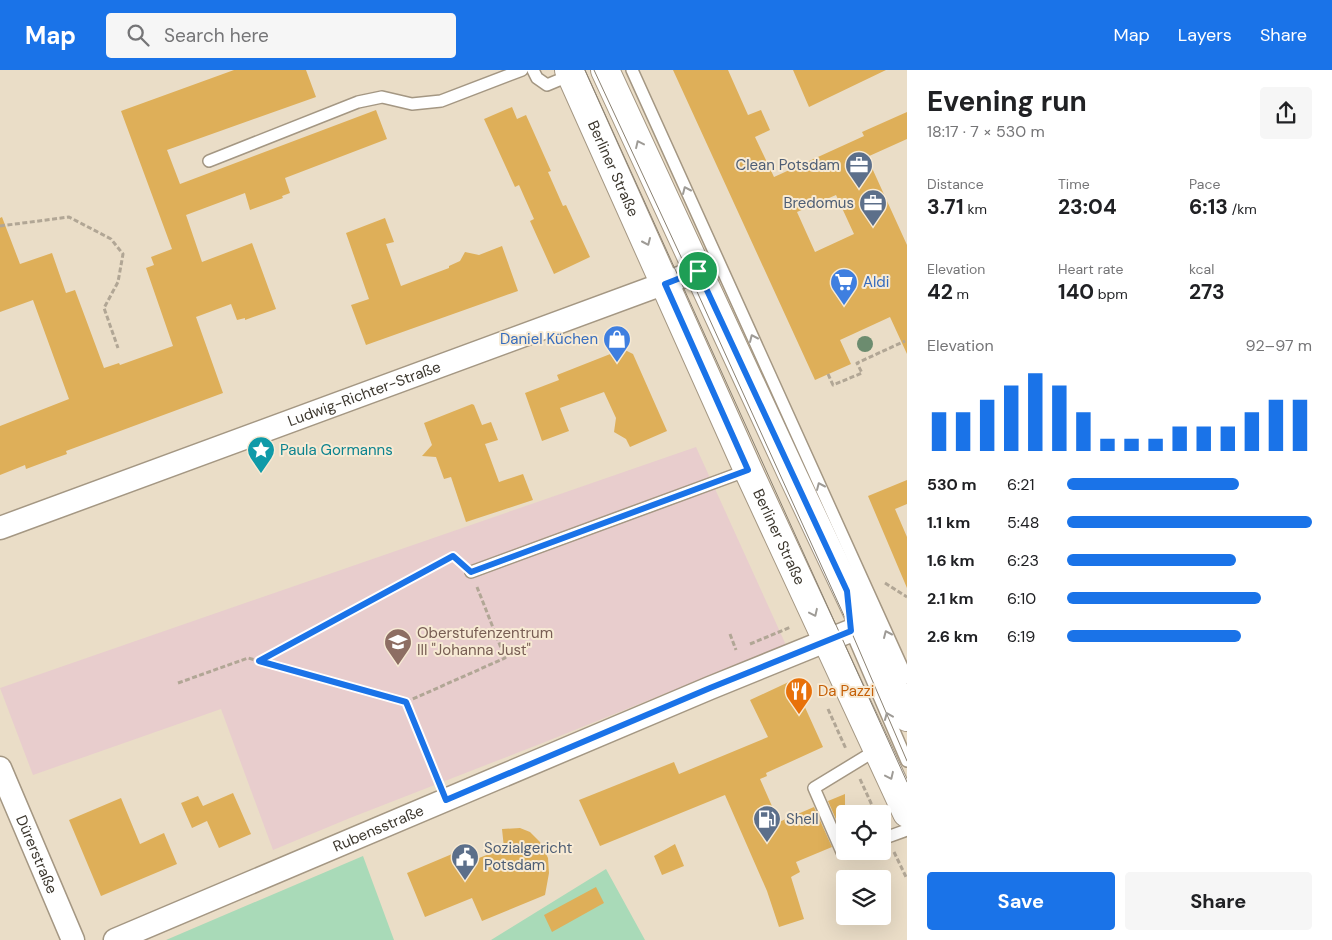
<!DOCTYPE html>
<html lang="en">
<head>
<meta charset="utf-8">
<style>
	:root { --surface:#fff; --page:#f6f6f6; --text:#202124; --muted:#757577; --accent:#1a73e8 }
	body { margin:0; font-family:"DM Sans",sans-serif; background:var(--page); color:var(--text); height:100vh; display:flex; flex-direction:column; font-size:19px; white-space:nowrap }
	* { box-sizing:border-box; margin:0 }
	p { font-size:16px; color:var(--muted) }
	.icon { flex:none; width:28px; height:28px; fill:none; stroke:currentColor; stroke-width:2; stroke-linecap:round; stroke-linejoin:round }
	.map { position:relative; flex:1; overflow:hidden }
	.details { display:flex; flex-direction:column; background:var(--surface); width:425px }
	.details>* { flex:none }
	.tools { position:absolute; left:836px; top:735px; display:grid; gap:10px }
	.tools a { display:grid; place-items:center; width:55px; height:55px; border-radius:5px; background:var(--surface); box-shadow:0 5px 20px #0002; font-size:25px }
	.pin { position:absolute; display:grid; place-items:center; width:42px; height:42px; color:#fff; margin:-21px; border:2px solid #fff; border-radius:50%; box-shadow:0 1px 5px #0007 }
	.round { display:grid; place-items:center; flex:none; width:52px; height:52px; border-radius:5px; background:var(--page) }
	.summary { display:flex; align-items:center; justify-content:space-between; height:85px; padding:0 20px }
	h1 { font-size:28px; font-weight:700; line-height:38px }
	.figures { display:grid; grid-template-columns:repeat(3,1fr); gap:8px; height:85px; padding:5px 20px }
	.figures div { display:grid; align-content:center }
	.figures b { font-size:21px; font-weight:700 }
	.figures small { font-size:14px; font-weight:400 }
	.figures p { font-size:14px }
	.chart { height:140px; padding:10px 20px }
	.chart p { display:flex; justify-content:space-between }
	.chart svg { width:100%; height:90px; margin-top:5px; stroke:var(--accent); stroke-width:6 }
	.action { display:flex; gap:10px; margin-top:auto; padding:10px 20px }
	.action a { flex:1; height:58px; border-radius:5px; background:var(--accent); color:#fff; font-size:20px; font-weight:700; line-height:58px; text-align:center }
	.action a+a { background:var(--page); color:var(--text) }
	ul { padding:0 20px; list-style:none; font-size:16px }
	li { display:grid; grid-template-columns:80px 60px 1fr; align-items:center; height:38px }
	li i { height:12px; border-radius:6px; background:var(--accent) }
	header { display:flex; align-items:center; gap:30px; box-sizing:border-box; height:70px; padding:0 25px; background:var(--accent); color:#fff }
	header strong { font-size:24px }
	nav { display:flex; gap:28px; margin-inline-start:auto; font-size:18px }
	.search { width:350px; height:45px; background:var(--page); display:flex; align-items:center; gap:12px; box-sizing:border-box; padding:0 18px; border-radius:5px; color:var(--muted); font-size:19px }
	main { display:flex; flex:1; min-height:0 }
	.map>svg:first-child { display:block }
	.education { fill:#e8cdcd }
	.green { fill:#a9dab8 }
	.building { fill:#deaf59; fill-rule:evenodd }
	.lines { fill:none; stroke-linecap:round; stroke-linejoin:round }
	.lane-casing { stroke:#a49783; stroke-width:14 }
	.street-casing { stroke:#a49783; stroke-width:25 }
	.primary-casing { stroke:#a49783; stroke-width:30 }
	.path { stroke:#b1a695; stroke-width:3; stroke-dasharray:5 2.5; stroke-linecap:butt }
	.lane { stroke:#fff; stroke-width:11 }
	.street { stroke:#fff; stroke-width:22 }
	.primary { stroke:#fff; stroke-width:28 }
	.tram { stroke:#8a8172; stroke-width:1 }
	.tree { fill:#6c8c6f }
	.oneway { stroke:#9e9b96 }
	.route-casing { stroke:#fff; stroke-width:10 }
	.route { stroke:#1a73e8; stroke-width:6 }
	.labels { text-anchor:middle; stroke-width:4; stroke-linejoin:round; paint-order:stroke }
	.service-label { font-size:15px; fill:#4e5e75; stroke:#f7ead4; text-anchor:end }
	.street-label { font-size:15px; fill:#3c372e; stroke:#f7ead4 }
	.shop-label { font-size:15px; fill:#366cbe; stroke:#f7ead4; text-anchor:start }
	.culture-label { font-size:15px; fill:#0d838f; stroke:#f7ead4; text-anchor:start }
	.education-label { font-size:15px; fill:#785e54; stroke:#f7ead4; text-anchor:start }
	.food-label { font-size:15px; fill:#c56008; stroke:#f7ead4; text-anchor:start }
</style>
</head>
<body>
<header>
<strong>Map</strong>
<div class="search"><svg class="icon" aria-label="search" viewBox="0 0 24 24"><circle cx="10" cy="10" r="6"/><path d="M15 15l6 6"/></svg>Search here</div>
<nav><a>Map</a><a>Layers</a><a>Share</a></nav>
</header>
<main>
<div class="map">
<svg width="907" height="870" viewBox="0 0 907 870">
	<rect width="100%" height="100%" fill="#eaddc7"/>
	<path class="education" d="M696,377L786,575L545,672L350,748L273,780L221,639L33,705L0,618Z"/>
	<path class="green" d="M363,786L394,870H166Z
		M606,799L645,870H491Z"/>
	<path class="building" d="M234,0H306L316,27L167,80L180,114L376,40L387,69L285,108L290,123L282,126L283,128L250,140L245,123L186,145L202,192L252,173L276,239L245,250V248L237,250L231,234L196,247L223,323L66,381L67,384L53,389L26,399L25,395L0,405V356L69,329L33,230L0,242V148L2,147L20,194L52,183L66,223L75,220L104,298L119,293L120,295L173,276L146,198L154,195L151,187L172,179L121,41Z
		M673,0H728L748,45L761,40L770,60L755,67L774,107L864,66L862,62L907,42V69L867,87L907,175V284L890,247L840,270L851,294L815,310ZM836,125L854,164L815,182L797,142Z
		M793,0H886L809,37Z
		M512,37L517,49L526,45L551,101L548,102L563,136L566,135L590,187L554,204L530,151L534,149L519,115L515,117L484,49Z
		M385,148L394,172L386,174L401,216L449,198V196L460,191L465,182L479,185L502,176L518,221L366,275L351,235L369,229L346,163Z
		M623,279L633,284L667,361L630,377L626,369L614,362L616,348L604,322L560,338L569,361L542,371L525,323L559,310L557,305Z
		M472,334L474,335L482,355L491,352L498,370L485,374L499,412L523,404L533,430L466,452L451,407L444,409L436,387L422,386L432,375L424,353Z
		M907,410V434L895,439L907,467V518L868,426Z
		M793,610L797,618L800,617L807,634L804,635L823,677L766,703L767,706L760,709L779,752L814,737L832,777L796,792L800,802L791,807L804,849L779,857L767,821L725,725L600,776L579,730L674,692L679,704L768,667L750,630Z
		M233,723L251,764L219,778L207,751L192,758L181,733L198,726L203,736Z
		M845,724V770L828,731Z
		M121,728L140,774L164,763L177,794L101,826L69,750Z
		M520,758L530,762L540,772L548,788L549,803L545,825L482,851L472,828L425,847L407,803L464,779L469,792L504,778L502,759Z
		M675,774L684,796L662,805L654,786Z
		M596,817L604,833L552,862L544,845Z"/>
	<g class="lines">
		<g class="lane-casing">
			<path id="lane" d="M533,0L537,8L547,15L571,5
				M632,0L907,608
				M209,91L358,32L382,27L412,34L441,31L522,0
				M471,502L748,400
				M851,557V561L907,691
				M882,769L907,760
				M845,781L842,782L814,718L878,679"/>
		</g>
		<g class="street-casing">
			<g id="street">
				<path id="s1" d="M0,458L698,201"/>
				<path id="s2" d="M0,698L73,870"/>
				<path id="s3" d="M115,870L710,618L865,555"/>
			</g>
		</g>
		<g class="primary-casing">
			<g id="primary">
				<path id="s4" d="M569,0L748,400L907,743"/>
				<path d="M605,0L792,404L907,647"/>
			</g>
		</g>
		<path class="path" d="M0,156L69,147L111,169L123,184L118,212L104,238L118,278
			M828,304L833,315L862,303L857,293L905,271
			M885,513L907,527
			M730,564L736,580
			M750,574L791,557
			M259,591L453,486L460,492
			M178,613L248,588L406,632L438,710
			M406,632L505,588L477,517
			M828,639L846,679
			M860,709L876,744
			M894,782L907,809"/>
		<use href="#lane" class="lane"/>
		<use href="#street" class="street"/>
		<use href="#primary" class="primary"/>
		<path class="tram" d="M585,0L907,712
			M594,0L689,204L851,561L907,691"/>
	</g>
	<circle class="tree" cx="865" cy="274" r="8"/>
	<defs><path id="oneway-chevron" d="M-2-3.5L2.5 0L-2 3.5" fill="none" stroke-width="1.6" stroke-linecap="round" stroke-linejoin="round" transform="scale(1.25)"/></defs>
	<g class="oneway">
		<use href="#oneway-chevron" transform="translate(639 74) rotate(-115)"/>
		<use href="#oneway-chevron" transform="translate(686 120) rotate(-114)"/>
		<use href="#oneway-chevron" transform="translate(647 172) rotate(66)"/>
		<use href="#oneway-chevron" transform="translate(753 268) rotate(-114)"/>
		<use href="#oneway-chevron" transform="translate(820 416) rotate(-114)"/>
		<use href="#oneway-chevron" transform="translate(814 543) rotate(65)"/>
		<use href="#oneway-chevron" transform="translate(887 564) rotate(-114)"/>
		<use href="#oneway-chevron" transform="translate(888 646) rotate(-113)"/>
		<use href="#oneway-chevron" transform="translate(890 706) rotate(65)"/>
	</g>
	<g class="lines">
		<g class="route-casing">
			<path id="route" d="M698,201L847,521L851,561L710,618L446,730L406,632L259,591L453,486L471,502L748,400L665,214Z"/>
		</g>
		<use href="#route" class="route"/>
	</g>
	<defs>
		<g id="office-pin" transform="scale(1.4375)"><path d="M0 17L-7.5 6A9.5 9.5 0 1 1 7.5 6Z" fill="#5c6f8a" stroke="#f7ead4"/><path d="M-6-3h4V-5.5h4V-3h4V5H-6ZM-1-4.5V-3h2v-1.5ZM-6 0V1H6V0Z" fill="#fff"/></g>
		<g id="supermarket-pin" transform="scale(1.4375)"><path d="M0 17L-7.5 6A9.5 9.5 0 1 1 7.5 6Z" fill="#3f7fe0" stroke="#f7ead4"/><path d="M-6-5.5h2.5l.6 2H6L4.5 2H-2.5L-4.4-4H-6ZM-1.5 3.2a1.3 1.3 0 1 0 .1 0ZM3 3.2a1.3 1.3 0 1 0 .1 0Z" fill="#fff"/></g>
		<g id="shop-pin" transform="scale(1.4375)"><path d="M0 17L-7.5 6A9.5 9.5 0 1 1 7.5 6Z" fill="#3f7fe0" stroke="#f7ead4"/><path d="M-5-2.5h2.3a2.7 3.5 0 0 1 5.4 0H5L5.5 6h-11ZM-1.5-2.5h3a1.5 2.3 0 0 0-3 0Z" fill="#fff"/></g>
		<g id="sight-pin" transform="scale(1.4375)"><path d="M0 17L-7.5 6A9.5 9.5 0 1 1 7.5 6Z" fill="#0f9aa8" stroke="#f7ead4"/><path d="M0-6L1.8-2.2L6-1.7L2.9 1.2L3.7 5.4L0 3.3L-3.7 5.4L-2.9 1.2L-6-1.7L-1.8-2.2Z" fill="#fff"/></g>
		<g id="school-pin" transform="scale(1.4375)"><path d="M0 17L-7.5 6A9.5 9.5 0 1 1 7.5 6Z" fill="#8d6e63" stroke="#f7ead4"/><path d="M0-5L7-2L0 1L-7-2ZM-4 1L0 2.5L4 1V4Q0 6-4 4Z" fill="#fff"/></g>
		<g id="restaurant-pin" transform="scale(1.4375)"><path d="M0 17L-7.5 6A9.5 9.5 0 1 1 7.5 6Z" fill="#e8710a" stroke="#f7ead4"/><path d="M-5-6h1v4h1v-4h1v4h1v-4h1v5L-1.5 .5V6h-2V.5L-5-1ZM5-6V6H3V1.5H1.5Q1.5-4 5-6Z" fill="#fff"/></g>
		<g id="fuel-pin" transform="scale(1.4375)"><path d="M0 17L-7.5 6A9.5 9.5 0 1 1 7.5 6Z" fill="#5c6f8a" stroke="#f7ead4"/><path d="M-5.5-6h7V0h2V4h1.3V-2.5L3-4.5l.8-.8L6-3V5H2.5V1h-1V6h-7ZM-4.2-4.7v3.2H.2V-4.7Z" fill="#fff"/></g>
		<g id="civic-pin" transform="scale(1.4375)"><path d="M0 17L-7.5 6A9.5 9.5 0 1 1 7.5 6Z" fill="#5c6f8a" stroke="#f7ead4"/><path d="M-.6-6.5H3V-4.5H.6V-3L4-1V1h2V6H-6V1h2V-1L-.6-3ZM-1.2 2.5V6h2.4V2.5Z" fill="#fff"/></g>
	</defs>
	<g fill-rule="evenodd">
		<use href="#office-pin" x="859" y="95"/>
		<use href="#office-pin" x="873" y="133"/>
		<use href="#supermarket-pin" x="844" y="212"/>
		<use href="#shop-pin" x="617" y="269"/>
		<use href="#sight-pin" x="261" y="380"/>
		<use href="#school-pin" x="398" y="572"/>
		<use href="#restaurant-pin" x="799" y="621"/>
		<use href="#fuel-pin" x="767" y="749"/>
		<use href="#civic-pin" x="465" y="787"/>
	</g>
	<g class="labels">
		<g class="service-label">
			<text x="840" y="100">Clean Potsdam</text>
			<text x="854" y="138">Bredomus</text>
			<text x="786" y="754" text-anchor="start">Shell</text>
			<text x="484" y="783" text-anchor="start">Sozialgericht<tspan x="484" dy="17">Potsdam</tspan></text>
		</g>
		<g class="street-label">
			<text dy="5" stroke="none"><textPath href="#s4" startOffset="108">Berliner Straße</textPath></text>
			<text dy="5" stroke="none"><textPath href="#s1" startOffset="388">Ludwig-Richter-Straße</textPath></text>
			<text dy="5" stroke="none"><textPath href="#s4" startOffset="512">Berliner Straße</textPath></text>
			<text dy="5" stroke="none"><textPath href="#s3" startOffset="286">Rubensstraße</textPath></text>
			<text dy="5" stroke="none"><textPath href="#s2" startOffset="94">Dürerstraße</textPath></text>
		</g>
		<g class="shop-label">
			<text x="863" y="217">Aldi</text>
			<text x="598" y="274" text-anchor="end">Daniel Küchen</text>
		</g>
		<g class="culture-label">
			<text x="280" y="385">Paula Gormanns</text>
		</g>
		<g class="education-label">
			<text x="417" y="568">Oberstufenzentrum<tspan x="417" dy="17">III "Johanna Just"</tspan></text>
		</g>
		<g class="food-label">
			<text x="818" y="626">Da Pazzi</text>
		</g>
	</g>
</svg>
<div class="tools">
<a><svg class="icon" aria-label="locate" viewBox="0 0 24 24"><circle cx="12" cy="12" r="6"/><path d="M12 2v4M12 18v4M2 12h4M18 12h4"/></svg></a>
<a><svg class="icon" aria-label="layers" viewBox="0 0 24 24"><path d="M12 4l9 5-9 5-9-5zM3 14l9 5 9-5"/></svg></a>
</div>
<div class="pin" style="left:698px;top:201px;background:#1e9e55"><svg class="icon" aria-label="arrive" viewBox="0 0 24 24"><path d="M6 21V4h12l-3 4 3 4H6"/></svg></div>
</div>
<section class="details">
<div class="summary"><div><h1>Evening run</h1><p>18:17 · 7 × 530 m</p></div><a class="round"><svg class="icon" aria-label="share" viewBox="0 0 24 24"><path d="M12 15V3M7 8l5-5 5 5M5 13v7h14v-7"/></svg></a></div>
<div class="figures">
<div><p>Distance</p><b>3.71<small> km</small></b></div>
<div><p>Time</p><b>23:04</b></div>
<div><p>Pace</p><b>6:13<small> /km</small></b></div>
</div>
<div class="figures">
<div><p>Elevation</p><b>42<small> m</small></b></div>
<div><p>Heart rate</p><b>140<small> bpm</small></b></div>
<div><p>kcal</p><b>273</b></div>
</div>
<div class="chart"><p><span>Elevation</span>92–97 m</p>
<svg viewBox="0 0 160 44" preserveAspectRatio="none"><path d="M5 44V25M15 44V25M25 44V19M35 44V12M45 44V6M55 44V12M65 44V25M75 44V38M85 44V38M95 44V38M105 44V32M115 44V32M125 44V32M135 44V25M145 44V19M155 44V19"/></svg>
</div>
<ul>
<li><b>530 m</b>6:21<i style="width:70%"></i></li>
<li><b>1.1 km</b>5:48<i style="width:100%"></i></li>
<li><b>1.6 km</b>6:23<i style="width:69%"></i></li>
<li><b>2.1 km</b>6:10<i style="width:79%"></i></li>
<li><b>2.6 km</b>6:19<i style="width:71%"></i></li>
</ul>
<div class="action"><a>Save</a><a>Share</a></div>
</section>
</main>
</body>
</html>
